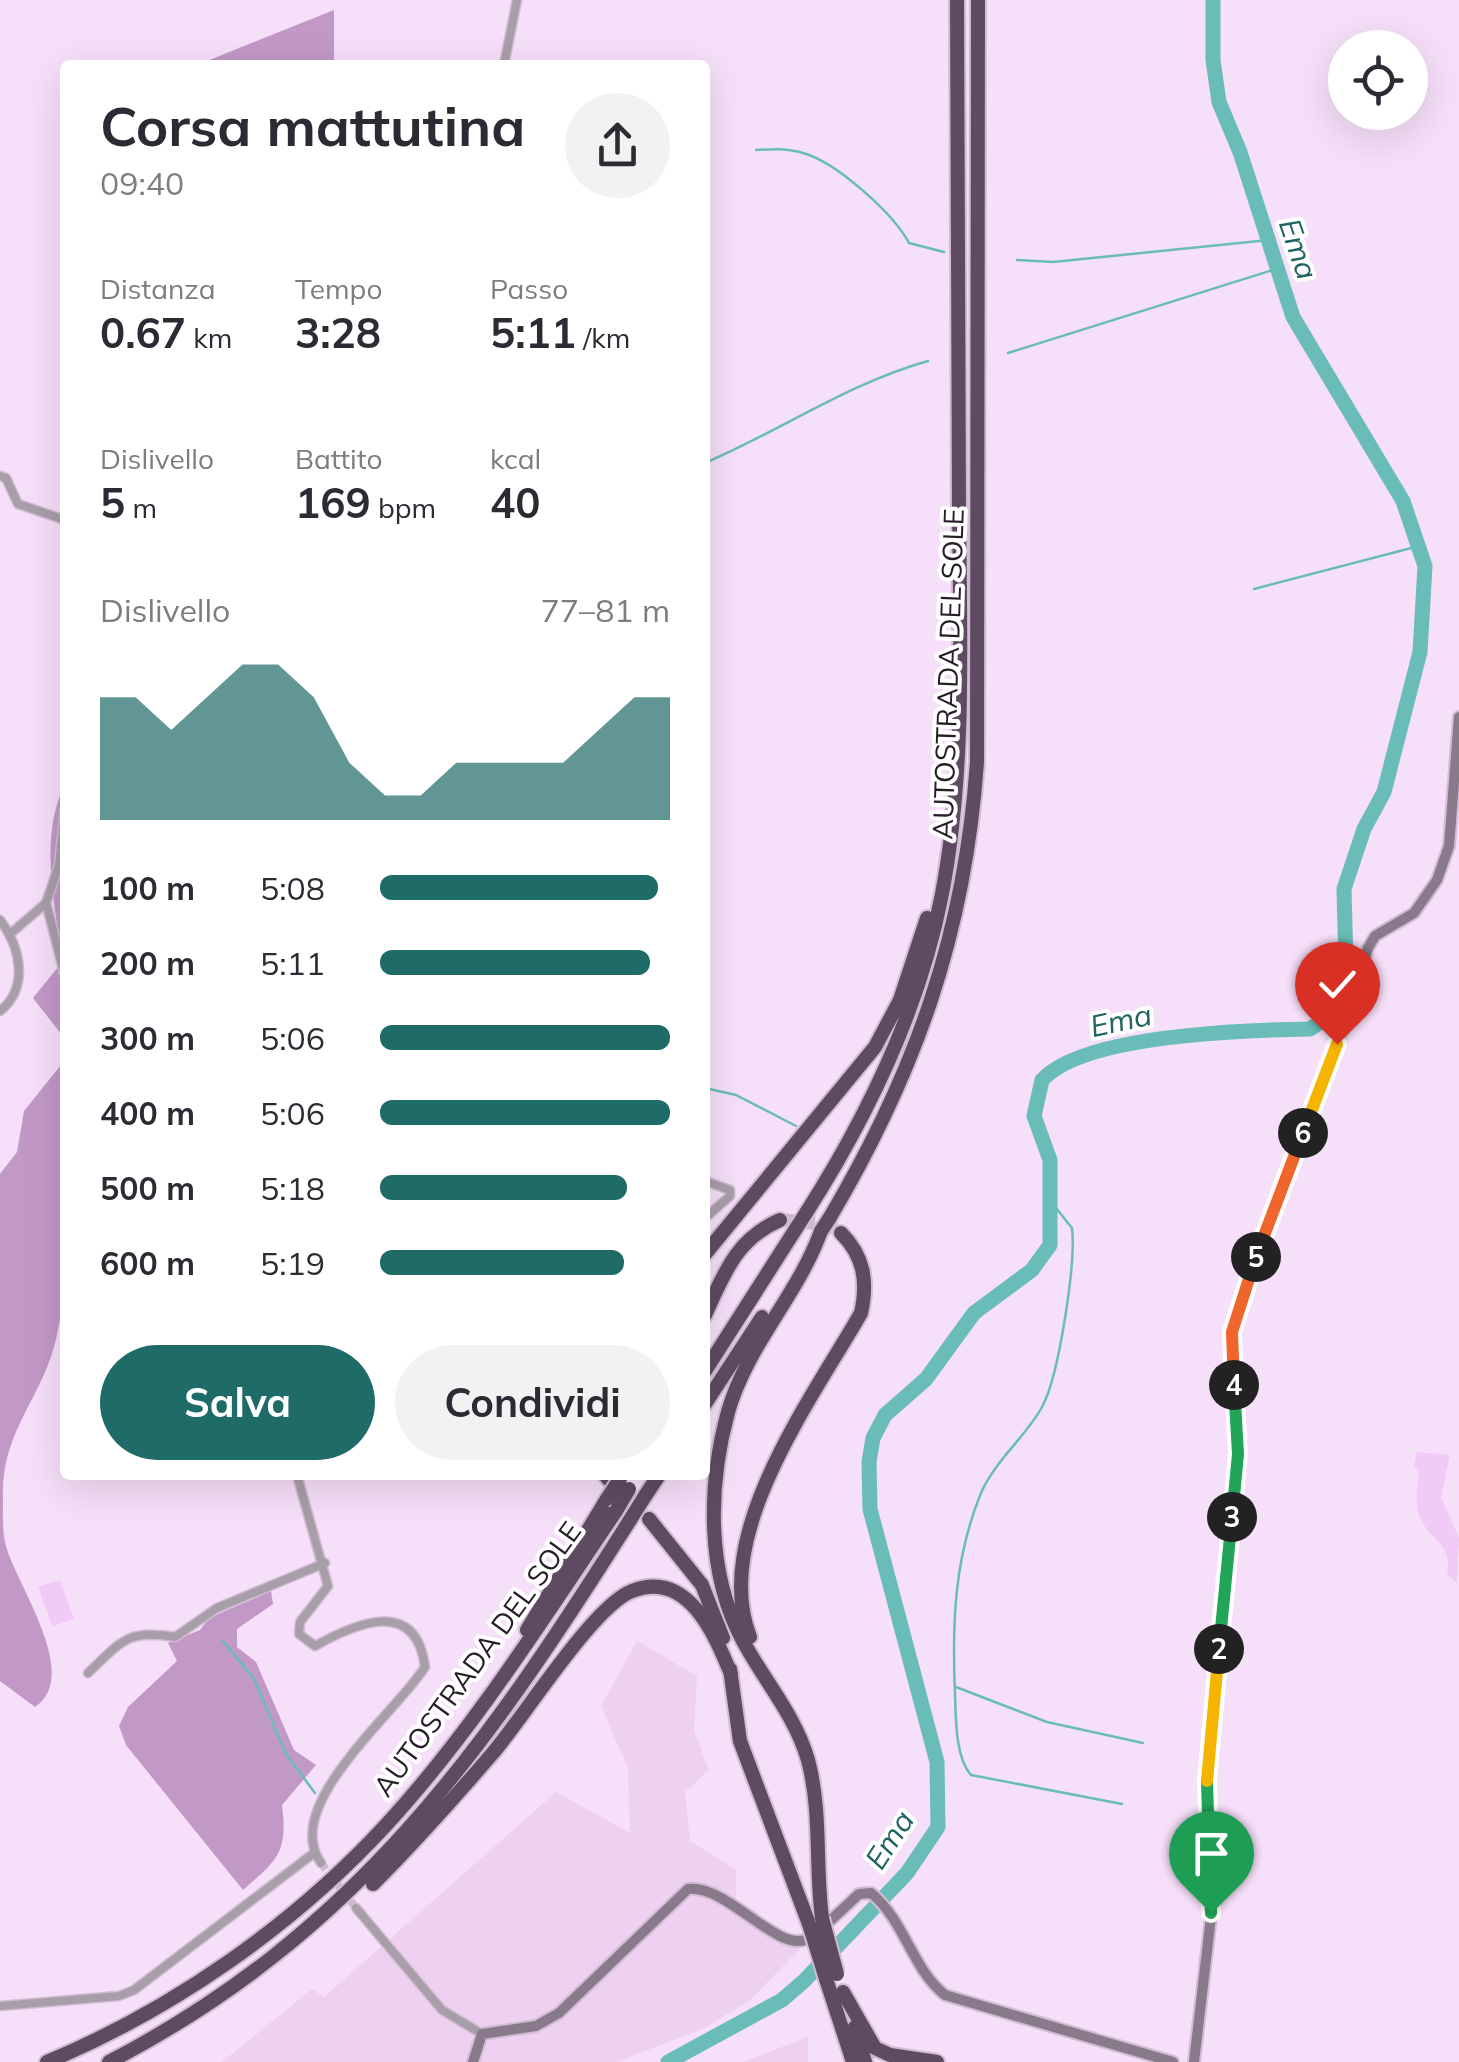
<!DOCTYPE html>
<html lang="it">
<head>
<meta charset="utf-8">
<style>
	:root { --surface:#fff; --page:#f2f2f3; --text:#2b2b33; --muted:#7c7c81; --accent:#1f6b68 }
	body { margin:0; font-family:Mulish,sans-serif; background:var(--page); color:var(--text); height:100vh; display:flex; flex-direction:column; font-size:38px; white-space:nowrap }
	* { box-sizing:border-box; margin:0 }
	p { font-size:32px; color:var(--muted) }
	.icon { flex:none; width:55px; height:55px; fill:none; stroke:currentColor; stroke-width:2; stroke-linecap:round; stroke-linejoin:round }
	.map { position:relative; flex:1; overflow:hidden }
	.panel { position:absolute; left:60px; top:60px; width:650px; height:1420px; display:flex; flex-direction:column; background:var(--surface); border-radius:10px; box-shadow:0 10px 40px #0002 }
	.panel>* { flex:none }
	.controls { position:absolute; left:1328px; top:30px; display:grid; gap:20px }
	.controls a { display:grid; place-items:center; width:100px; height:100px; border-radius:50%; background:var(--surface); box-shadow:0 10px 40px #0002; font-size:50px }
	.pin { position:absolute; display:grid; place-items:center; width:85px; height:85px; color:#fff; margin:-102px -42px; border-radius:50% 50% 50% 0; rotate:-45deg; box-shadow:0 0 10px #0007 }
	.pin .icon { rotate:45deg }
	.km { position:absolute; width:50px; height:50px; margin:-25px; border-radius:50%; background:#222; color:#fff; font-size:28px; line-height:50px; text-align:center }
	.round { display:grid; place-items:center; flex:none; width:105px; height:105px; border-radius:52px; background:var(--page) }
	.head { display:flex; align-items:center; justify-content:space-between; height:170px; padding:0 40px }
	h1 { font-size:55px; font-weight:700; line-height:75px }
	.figures { display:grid; grid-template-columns:repeat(3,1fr); gap:15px; height:170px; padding:10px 40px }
	.figures div { display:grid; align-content:center }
	.figures b { font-size:42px; font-weight:700 }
	.figures small { font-size:28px; font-weight:400 }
	.figures p { font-size:28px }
	.chart { height:280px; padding:20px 40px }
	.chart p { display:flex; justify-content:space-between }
	.chart svg { width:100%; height:180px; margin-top:10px; fill:var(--accent); opacity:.7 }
	.button { display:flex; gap:20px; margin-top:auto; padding:20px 40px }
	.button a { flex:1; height:115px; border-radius:60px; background:var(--accent); color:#fff; font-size:40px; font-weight:700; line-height:115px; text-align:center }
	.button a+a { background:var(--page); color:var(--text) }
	ul { padding:0 40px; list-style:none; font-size:32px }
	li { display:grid; grid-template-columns:160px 120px 1fr; align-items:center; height:75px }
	li i { height:25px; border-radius:12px; background:var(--accent) }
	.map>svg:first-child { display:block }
	.built { fill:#eed1f1 }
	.green { fill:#f2caf7 }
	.forest { fill:#c298c7 }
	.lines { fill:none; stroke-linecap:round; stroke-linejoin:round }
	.stream { stroke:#6abcb8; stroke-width:2.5 }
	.river { stroke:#6abcb8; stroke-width:15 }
	.street-tunnel { stroke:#ccb8cf; stroke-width:8; stroke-dasharray:8 4; stroke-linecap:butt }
	.highway-tunnel { stroke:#ccb8cf; stroke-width:14; stroke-dasharray:14 7; stroke-linecap:butt }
	.street-casing { stroke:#d1bcd3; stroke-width:11 }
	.secondary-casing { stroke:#d1bcd3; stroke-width:14 }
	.highway-casing { stroke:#d1bcd3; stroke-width:18 }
	.street { stroke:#a89ea9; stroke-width:8 }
	.secondary { stroke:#887a8a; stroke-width:10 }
	.highway { stroke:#5f4b61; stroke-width:14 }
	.highway-bridge-casing { stroke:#d1bcd3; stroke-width:18; stroke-linecap:butt }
	.highway-bridge { stroke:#5f4b61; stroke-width:14 }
	.split-1-casing { stroke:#fff; stroke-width:20 }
	.split-2-casing { stroke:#fff; stroke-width:20 }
	.split-3-casing { stroke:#fff; stroke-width:20 }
	.split-4-casing { stroke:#fff; stroke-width:20 }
	.split-5-casing { stroke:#fff; stroke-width:20 }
	.split-6-casing { stroke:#fff; stroke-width:20 }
	.split-7-casing { stroke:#fff; stroke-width:20 }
	.split-1 { stroke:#22a559; stroke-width:12 }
	.split-2 { stroke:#f5b400; stroke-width:12 }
	.split-3 { stroke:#22a559; stroke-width:12 }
	.split-4 { stroke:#22a559; stroke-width:12 }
	.split-5 { stroke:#f0652b; stroke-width:12 }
	.split-6 { stroke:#f0652b; stroke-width:12 }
	.split-7 { stroke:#f5b400; stroke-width:12 }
	.labels { text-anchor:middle; stroke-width:8; stroke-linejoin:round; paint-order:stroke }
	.street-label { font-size:28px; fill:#261d27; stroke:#fff }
	.water-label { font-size:30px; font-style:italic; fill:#206461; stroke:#fff }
</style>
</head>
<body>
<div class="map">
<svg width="1459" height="2062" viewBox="0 0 1459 2062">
	<rect width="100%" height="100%" fill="#f6dff9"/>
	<path class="built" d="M637,1641L697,1676L694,1731L709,1770L685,1792L690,1841L736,1870V1899L803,1946L750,2000L705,2028L616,2062H222L312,1989L324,1997L556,1792L630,1833L628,1768L601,1706Z
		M808,2037V2062H743Z"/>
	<path class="green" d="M1417,1452L1450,1455L1441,1497L1459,1538L1457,1583L1447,1574C1453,1544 1432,1542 1421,1520C1414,1506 1417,1488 1419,1473L1414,1466Z
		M60,1580L74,1619L52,1626L38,1587Z"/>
	<path class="forest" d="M334,10V65H197Z
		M65,783V1039L33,998L63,961C54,903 39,838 65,783Z
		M65,1060C65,1150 76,1247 57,1335C44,1398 0,1430 3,1500C3,1514 2,1532 6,1546C16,1584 82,1676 35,1707L0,1681V1174L17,1152L24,1111Z
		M271,1591L273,1604L237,1629V1647L256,1662L294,1750L316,1765L282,1805C288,1853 277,1860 243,1890L126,1745L119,1726L128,1707L177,1661L168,1643L200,1630L209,1618Z"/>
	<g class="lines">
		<path class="stream" d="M756,150C772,149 787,148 803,153C836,162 893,213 909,243L944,252
			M1017,260L1053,262L1269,240
			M1008,353L1276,269
			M705,463C780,431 849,383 928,361
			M1254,589L1419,546
			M705,1088L736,1095L796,1126
			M1048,1198L1072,1228C1076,1263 1059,1376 1042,1407C1025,1438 996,1459 981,1493C954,1559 952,1624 955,1694C956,1718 955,1757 971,1775L1122,1804
			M223,1641L254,1679L286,1754L315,1793
			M956,1687L1047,1722L1143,1743"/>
		<path class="river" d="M668,2062L782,2000L804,1981L907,1873L938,1827L937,1762L870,1509L869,1462L873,1438L885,1415L926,1379L974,1313L1032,1270L1050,1245V1160L1034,1116L1042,1080C1084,1034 1248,1030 1310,1029L1332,1014L1339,996L1346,964L1344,889L1364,829L1384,792L1420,652L1425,566L1403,501L1293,317L1240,152L1219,102L1213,60V0"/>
		<path class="street-tunnel" d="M321,1863L356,1908"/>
		<path class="highway-tunnel" d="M780,1220L827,1224L841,1233"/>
		<g class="street-casing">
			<path id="street" d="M504,65L517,0
				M0,476L6,478L18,504L65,520
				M46,903L65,976
				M0,920C21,948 29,988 0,1011
				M10,934L46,903L59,865L65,809
				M705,1181L730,1190V1196L705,1218
				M297,1475L328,1586L300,1622L299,1634L315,1646C356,1623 416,1597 425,1667C395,1714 280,1806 321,1863
				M88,1673C122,1641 127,1629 175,1637L217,1608L325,1563
				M356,1908L442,2010L482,2034
				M0,2006L119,1996L134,1990L314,1853"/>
		</g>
		<g class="secondary-casing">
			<path id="secondary" d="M831,1920L859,1894L871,1893C905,1921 912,1969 945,1995L1173,2062
				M473,2062L482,2034L536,2026L559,2013L688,1889C727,1884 778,1954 807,1939
				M1194,2062L1214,1891L1206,1807L1237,1455L1232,1352L1235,1316L1346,1019L1368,948L1375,936L1414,913L1437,880L1449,846L1459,717"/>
		</g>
		<g class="highway-casing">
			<path id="highway" d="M806,1213C868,1116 920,1008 942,894C966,769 960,636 959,508C958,339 958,169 957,0
				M829,1219C916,1072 965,933 977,762L978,0
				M821,1231C798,1295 747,1345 728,1412C708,1486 706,1572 743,1641C765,1682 795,1715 808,1760C822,1813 815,1865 822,1918
				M705,1254L875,1047L900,1000L927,918
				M705,1315C724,1274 736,1239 780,1220
				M705,1371L797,1227
				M705,1404L762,1317
				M605,1475L609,1480
				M645,1496L659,1475
				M649,1519L702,1585L723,1638
				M527,1630L607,1499
				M750,1637C710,1535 812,1399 861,1313C868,1281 864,1256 841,1233
				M730,1669L740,1741L809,1924
				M373,1884C414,1843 454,1798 492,1754C524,1717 593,1606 632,1591C688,1569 715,1635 731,1674
				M826,1979L853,2062
				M843,1992L875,2048L890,2055L937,2062
				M855,2027L865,2062
				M47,2062C174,2009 294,1925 387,1824C474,1729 544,1617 616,1511
				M109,2062C357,1933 484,1751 630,1520"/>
		</g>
		<use href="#street" class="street"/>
		<use href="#secondary" class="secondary"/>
		<use href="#highway" class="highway"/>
		<g class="highway-bridge-casing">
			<path id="highway-bridge" d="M797,1227L806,1213
				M821,1231L829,1219
				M607,1499L620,1479
				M616,1511L629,1489
				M630,1520L645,1496
				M822,1918L837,1974
				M809,1924L826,1979"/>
		</g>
		<use href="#highway-bridge" class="highway-bridge"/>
	</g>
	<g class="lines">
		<g class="split-1-casing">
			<path id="split-1" d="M1207,1781L1211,1913"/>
		</g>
		<g class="split-2-casing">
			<path id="split-2" d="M1207,1781L1219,1649"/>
		</g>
		<g class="split-3-casing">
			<path id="split-3" d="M1219,1649L1232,1517"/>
		</g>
		<g class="split-4-casing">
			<path id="split-4" d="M1232,1517L1238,1454L1234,1385"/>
		</g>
		<g class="split-5-casing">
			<path id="split-5" d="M1234,1385L1232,1332L1256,1257"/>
		</g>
		<g class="split-6-casing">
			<path id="split-6" d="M1256,1257L1303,1133"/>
		</g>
		<g class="split-7-casing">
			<path id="split-7" d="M1303,1133L1337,1044"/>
		</g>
		<use href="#split-1" class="split-1"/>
		<use href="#split-2" class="split-2"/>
		<use href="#split-3" class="split-3"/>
		<use href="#split-4" class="split-4"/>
		<use href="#split-5" class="split-5"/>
		<use href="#split-6" class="split-6"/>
		<use href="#split-7" class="split-7"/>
	</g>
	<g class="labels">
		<g class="street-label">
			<text transform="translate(948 674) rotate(-88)" y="10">AUTOSTRADA DEL SOLE</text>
			<text transform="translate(477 1659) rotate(-54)" y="10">AUTOSTRADA DEL SOLE</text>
		</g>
		<g class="water-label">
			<text transform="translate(1298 249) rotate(71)" y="10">Ema</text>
			<text transform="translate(1121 1021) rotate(-12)" y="10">Ema</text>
			<text transform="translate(890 1840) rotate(-57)" y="10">Ema</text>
		</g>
	</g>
</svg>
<div class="controls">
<a><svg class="icon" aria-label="locate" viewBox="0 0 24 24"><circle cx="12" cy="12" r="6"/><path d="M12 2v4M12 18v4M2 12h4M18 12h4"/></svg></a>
</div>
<div class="pin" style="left:1211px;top:1913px;background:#1e9e55"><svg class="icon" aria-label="arrive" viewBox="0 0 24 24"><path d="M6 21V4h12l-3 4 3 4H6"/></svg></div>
<div class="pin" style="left:1337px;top:1044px;background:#d93025"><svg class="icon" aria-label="check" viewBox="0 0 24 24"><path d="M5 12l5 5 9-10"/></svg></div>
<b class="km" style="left:1219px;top:1649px">2</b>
<b class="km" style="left:1232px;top:1517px">3</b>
<b class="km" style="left:1234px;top:1385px">4</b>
<b class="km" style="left:1256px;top:1257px">5</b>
<b class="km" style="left:1303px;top:1133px">6</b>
<section class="panel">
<div class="head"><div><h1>Corsa mattutina</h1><p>09:40</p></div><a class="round"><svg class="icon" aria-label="share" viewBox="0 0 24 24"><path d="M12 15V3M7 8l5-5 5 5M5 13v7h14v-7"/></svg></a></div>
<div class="figures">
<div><p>Distanza</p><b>0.67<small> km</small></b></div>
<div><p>Tempo</p><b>3:28</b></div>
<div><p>Passo</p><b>5:11<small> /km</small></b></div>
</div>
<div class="figures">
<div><p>Dislivello</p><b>5<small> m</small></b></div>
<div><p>Battito</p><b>169<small> bpm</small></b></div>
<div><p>kcal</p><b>40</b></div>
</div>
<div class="chart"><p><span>Dislivello</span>77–81 m</p>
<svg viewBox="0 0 160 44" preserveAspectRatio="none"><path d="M0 44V14L10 14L20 22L30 14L40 6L50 6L60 14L70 30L80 38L90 38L100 30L110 30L120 30L130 30L140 22L150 14L160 14V44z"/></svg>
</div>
<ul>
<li><b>100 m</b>5:08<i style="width:96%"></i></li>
<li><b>200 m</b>5:11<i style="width:93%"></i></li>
<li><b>300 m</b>5:06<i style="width:100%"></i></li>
<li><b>400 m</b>5:06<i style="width:100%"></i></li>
<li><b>500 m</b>5:18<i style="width:85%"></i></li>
<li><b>600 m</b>5:19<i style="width:84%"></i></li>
</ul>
<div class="button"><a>Salva</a><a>Condividi</a></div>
</section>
</div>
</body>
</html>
